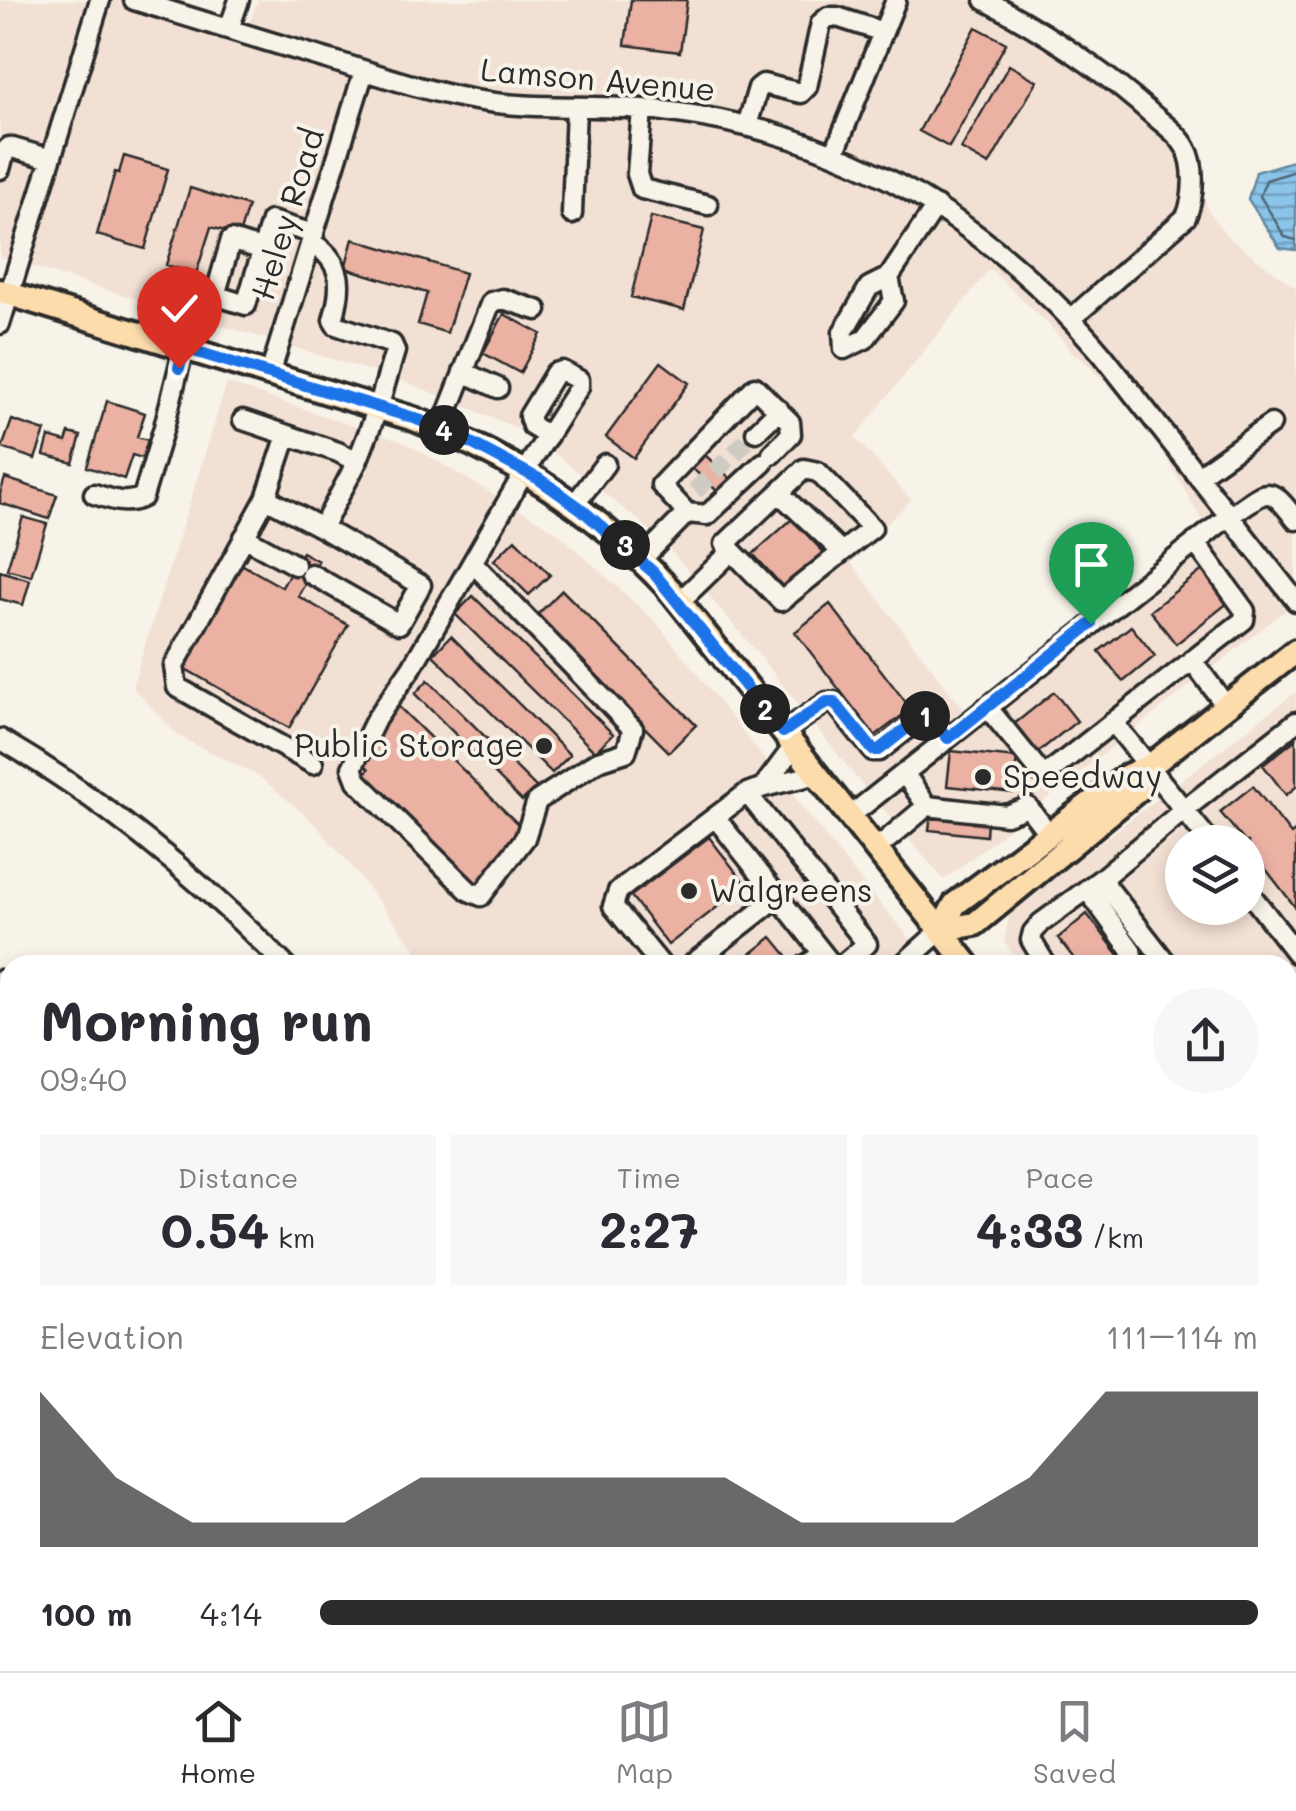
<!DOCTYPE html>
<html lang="en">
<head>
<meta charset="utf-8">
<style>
	:root { --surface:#fff; --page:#f7f7f7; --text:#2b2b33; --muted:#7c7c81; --line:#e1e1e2; --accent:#2b2b2b }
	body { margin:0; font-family:Mali,sans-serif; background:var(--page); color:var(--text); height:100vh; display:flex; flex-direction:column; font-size:38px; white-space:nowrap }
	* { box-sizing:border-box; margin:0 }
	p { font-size:32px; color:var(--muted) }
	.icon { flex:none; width:55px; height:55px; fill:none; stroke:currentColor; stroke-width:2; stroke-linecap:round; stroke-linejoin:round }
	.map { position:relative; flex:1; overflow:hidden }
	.sheet { position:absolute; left:0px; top:955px; width:1298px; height:718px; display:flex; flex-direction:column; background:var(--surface); border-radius:30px 30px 0 0; box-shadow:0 5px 15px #0003 }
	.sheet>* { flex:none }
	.buttons { position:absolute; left:1165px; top:825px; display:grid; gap:20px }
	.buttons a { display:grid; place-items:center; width:100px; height:100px; border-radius:50%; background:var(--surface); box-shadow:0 5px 15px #0003; font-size:50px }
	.pin { position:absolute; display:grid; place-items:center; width:85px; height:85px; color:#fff; margin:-102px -42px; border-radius:50% 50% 50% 0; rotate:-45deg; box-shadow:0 0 10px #0007 }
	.pin .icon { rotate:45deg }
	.km { position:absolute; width:50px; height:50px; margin:-25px; border-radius:50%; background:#222; color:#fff; font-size:28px; line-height:50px; text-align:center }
	.round { display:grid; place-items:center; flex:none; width:105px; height:105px; border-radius:52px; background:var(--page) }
	.head { display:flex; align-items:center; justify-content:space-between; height:170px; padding:0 40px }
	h1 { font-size:55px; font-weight:700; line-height:75px }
	.stats { display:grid; grid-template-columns:repeat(3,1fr); gap:15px; height:170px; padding:10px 40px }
	.stats div { display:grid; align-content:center; border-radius:0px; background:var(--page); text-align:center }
	.stats b { font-size:50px; font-weight:700 }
	.stats small { font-size:28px; font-weight:400 }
	.stats p { font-size:28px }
	.chart { height:280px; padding:20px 40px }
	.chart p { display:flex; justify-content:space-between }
	.chart svg { width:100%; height:180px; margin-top:10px; fill:var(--accent); opacity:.7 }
	ul { padding:0 40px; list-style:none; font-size:32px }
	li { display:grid; grid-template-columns:160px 120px 1fr; align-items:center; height:75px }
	li i { height:25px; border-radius:12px; background:var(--accent) }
	.tabs { display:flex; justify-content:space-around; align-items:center; height:140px; border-top:2px solid var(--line); background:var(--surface); font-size:28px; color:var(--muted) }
	.tabs a { display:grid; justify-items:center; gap:5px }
	.tabs .current { color:var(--accent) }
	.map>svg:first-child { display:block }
	.built { fill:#f3e0d4; fill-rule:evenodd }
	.water { fill:url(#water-rules); stroke:#64879d; stroke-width:2.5 }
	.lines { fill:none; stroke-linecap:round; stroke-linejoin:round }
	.shore { stroke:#516877; stroke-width:2.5 }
	.building { fill:#ebb2a4; stroke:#2b2b2b; stroke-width:2.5 }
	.minor-tunnel { stroke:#cecbc2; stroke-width:18; stroke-dasharray:18 9; stroke-linecap:butt }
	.minor-casing { stroke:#2b2b2b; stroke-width:25 }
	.major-casing { stroke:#2b2b2b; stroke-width:30 }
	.minor { stroke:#f7f3e8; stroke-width:18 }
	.major { stroke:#fddcac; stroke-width:22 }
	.route-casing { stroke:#fff; stroke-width:20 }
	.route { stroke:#1a73e8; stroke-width:12 }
	.poi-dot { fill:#2b2b2b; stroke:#f7f3e8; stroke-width:4 }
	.labels { text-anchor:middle; stroke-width:8; stroke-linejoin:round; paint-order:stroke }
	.street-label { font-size:32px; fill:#2b2b2b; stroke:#f7f3e8 }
	.poi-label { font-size:32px; fill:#2b2b2b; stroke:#f7f3e8; text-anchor:start }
</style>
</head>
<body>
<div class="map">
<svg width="1296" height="1671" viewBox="0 0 1296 1671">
	<defs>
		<pattern id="water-rules" width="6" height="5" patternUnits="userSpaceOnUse" patternTransform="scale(2.5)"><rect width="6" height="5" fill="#8ac4e9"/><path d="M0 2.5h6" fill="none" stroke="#719fbd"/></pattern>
	</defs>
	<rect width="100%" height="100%" fill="#f7f3e8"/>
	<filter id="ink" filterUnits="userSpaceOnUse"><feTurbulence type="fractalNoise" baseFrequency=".01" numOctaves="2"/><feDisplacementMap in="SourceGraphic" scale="20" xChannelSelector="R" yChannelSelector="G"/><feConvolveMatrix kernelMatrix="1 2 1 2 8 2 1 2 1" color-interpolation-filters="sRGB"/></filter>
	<g filter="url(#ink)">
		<path class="built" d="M0,0H118L249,23L258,0H970L1153,105L1200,178L1208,210L1227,236L1296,288V602L944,880L854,775L759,655L660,538L531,434L406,382L0,257ZM990,269L1054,330L1075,356L1077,354L1147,424L1211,536L975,725L849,560L911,500L855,437Z
			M227,383L408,444L556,531L656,622L852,870L932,965H428L348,862L313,822L260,777L180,737L132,687Z
			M1296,692V1424L1288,1407V965H1020L1004,941L1010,912ZM1182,842H1248V908H1182Z
			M1288,1558L1296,1574V1671H958L951,1663L1288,1662Z"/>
		<path class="water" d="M1296,160V250L1280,248L1248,199L1256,172Z"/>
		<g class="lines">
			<path class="shore" d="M1296,171L1266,180L1260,196L1285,237L1296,240"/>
		</g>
		<path class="building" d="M631,0H687L680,52L625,45Z
			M976,27L1006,43L949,147L919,131Z
			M1009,65L1037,81L989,165L961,149Z
			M124,156L168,169L145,249L97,235L115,172L119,173Z
			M190,188L248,206L239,235L211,227L196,274L166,265Z
			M651,217L704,230L684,310L631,297Z
			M353,239L465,273L447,333L418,324L427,293L345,268Z
			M504,314L541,334L520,373L483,353Z
			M661,362L689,383L634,458L606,437Z
			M107,401L145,413L137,437L148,440L142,458L132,455L124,479L87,467Z
			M12,420L45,431L35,459L2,448Z
			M69,433L81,436L73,463L44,455L49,437L66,442Z
			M692,443L730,478L718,492L680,457Z
			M5,478L57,495L49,519L0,503V494Z
			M23,517L47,524L31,576L7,569Z
			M792,519L826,555L787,591L753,554Z
			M515,539L550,575L529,595L494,560Z
			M302,552L318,561L298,596L348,625L289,728L182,667L241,564L282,587Z
			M1204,569L1229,602L1176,644L1150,611Z
			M0,571L30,580L23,605L0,599Z
			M562,590L696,725L669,752L535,617Z
			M473,596L613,734L595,752L455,614Z
			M830,604L911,709L875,736L795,632Z
			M1131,626L1155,656L1123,682L1099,651Z
			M451,636L570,755L552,773L433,655Z
			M428,680L536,787L522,801L415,694Z
			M1054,692L1077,721L1036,754L1013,725Z
			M397,705L524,830L505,849L509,853L475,888L361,777L369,769L364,764L374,755L367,748L378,738L374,734L391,716L389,713Z
			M1296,739V787L1286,795L1263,765Z
			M951,751L1017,758L1013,793L947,786Z
			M1253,786L1291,834L1296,830V908L1248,846V842H1245L1220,812Z
			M931,814L987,820L986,836L929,830Z
			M709,837L746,885L668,945L631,896Z
			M1087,914L1127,965H1079L1058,938Z
			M772,937L790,959L782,965H747L743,960Z
			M1186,1662H1285L1286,1665L1274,1671H1170Z"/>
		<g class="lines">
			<path class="minor-tunnel" d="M695,491L756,432"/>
			<g class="minor-casing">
				<path id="minor" d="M134,0C202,21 269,42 337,62C382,76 428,92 475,100C538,111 601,103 664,111C845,133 985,217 1102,354L1296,601
					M985,0C1045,32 1102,69 1153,115C1165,125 1178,134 1186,148C1196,165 1194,199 1186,217L1072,318
					M229,29L239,0
					M642,109L637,174L642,189L708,205
					M747,126L758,88L763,84L801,93L807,87L821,23L828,17H837L883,32
					M834,154L896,0
					M0,169L5,151L9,147L51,159
					M572,214L576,107
					M311,242C344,262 343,286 333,320L336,325L392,344L395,351L378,408L357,462L322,528L266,498L174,666L177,687L313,764
					M889,277L894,301L865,339L844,349L843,332L869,287L889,277L936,206
					M215,296L231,240L263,250
					M0,324L100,0
					M152,338L173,282L246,305L271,221L314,234
					M463,372L498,388
					M270,374L364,71
					M243,420L338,452L357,462
					M441,429L491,302L503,299L537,310
					M756,432L779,410
					M804,469L818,472L872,528L781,601L725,544Z
					M1198,476L1271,424
					M779,493L842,552
					M94,494C111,499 126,506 143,497L164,427L184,347
					M266,498L287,435
					M575,504L605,464
					M687,513L661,485L755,387L790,422L791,434L772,454
					M244,537L295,565
					M641,560L687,513L707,515L763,463
					M474,564L633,729L626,752L598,761L537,801L525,838L481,896L469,891L357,781L352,768L376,719L412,667L525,471L579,387V380L562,371L555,373L529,416L532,426L548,436
					M311,574L399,624L421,585L322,528
					M679,602L732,551
					M1192,660L1226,706
					M987,707L1041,773H1048L1244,620L1245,611L1195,542
					M1113,722L1210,842
					M783,732L827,702H834L873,751H879L922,717L929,716L948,738
					M0,739C106,801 199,878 285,965
					M904,773L927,806L1006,815L1028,807L1049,834
					M817,774C793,781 769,784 747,793L867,944L842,965
					M764,786L794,746
					M747,793L715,817L832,965
					M850,816L1229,516C1267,492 1266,480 1296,520
					M876,849L927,806
					M1087,889L1131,950L1134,965
					M1248,891L1296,953
					M661,965L613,906L618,891L715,817
					M691,965L778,897
					M806,965L823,954
					M902,965L941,930
					M1046,965L1031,940L1033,932L1041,923L1101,879
					M1168,965L1101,879L1184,810L1296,722
					M0,980L10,988
					M1288,1044L1296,1037
					M1288,1117L1296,1128
					M0,1263L10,1275
					M1288,1353L1296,1366
					M1288,1420L1296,1415
					M1288,1561L1296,1556
					M0,1594L10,1607
					M1288,1617L1296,1633
					M52,1662L59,1671
					M306,1662L313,1671
					M567,1662L574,1671
					M823,1662L830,1671
					M981,1662L986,1671
					M1155,1662L1156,1671
					M1016,1671L1032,1662"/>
			</g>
			<g class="major-casing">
				<path id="major" d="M0,291L414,419C513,457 599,513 671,591L968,965
					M941,930L955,904L1127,776L1150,766L1296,651
					M941,930L975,924L1138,790L1150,766
					M1288,1487L1296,1503"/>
			</g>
			<use href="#minor" class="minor"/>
			<use href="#major" class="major"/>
		</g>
	</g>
	<g class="lines" filter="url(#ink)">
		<g class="route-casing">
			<path id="route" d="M179,368L184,348L414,418L458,436L539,479L580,508L653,572L783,732L827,702H834L873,750H879L922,716H929L948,738L1091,624"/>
		</g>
		<use href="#route" class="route"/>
	</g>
	<g class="poi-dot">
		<circle cx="544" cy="746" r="10"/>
		<circle cx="983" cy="777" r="10"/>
		<circle cx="689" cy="891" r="10"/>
	</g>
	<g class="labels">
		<g class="street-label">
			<text transform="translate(598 80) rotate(5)" y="11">Lamson Avenue</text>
			<text transform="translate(288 214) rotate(-73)" y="11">Heley Road</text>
		</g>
		<g class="poi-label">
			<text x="524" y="757" text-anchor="end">Public Storage</text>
			<text x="1003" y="788">Speedway</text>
			<text x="709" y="902">Walgreens</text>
		</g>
	</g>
</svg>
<div class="buttons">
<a><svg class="icon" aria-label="layers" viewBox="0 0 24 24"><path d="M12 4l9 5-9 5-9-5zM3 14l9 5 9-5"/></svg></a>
</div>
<div class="pin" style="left:1091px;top:624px;background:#1e9e55"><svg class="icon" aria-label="arrive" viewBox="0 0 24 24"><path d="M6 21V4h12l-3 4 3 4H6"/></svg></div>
<div class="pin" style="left:179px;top:368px;background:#d93025"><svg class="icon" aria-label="check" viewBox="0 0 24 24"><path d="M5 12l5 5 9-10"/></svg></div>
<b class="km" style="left:925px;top:716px">1</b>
<b class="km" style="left:765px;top:709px">2</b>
<b class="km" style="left:625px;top:545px">3</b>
<b class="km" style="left:444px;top:430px">4</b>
<section class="sheet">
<div class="head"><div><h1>Morning run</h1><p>09:40</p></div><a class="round"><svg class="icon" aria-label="share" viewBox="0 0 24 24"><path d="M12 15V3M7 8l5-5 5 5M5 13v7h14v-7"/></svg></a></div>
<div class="stats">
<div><p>Distance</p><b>0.54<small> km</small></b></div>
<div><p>Time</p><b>2:27</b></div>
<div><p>Pace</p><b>4:33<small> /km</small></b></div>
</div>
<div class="chart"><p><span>Elevation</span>111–114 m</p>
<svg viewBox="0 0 160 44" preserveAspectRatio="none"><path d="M0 44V6L10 27L20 38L30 38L40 38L50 27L60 27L70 27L80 27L90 27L100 38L110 38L120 38L130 27L140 6L150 6L160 6V44z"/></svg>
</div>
<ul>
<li><b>100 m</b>4:14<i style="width:100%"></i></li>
</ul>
</section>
</div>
<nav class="tabs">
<a class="current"><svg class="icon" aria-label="home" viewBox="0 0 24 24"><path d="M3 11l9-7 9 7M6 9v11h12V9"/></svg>Home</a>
<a><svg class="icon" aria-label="map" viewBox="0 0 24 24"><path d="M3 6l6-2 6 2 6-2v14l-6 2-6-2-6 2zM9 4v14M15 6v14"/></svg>Map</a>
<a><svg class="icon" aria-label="saved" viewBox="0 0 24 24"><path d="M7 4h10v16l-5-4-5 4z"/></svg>Saved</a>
</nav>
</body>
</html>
